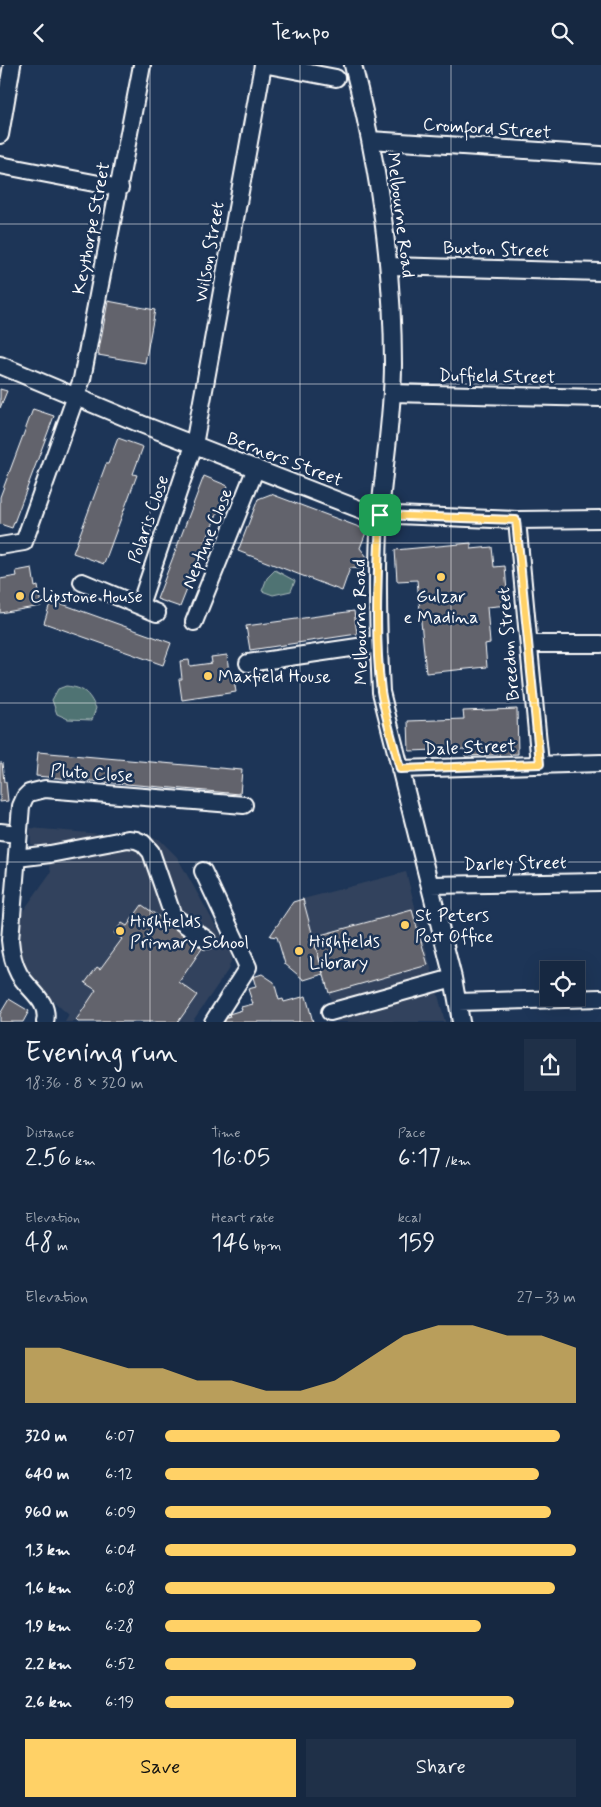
<!DOCTYPE html>
<html lang="en">
<head>
<meta charset="utf-8">
<style>
	:root { --surface:#162841; --page:#1f3048; --text:#f1f3f6; --muted:#9ea6b1; --line:#35445a; --accent:#ffd166 }
	body { margin:0; font-family:Mynerve,sans-serif; background:var(--page); color:var(--text); height:100vh; display:flex; flex-direction:column; font-size:19px; white-space:nowrap }
	* { box-sizing:border-box; margin:0 }
	p { font-size:16px; color:var(--muted) }
	.icon { flex:none; width:28px; height:28px; fill:none; stroke:currentColor; stroke-width:2; stroke-linecap:round; stroke-linejoin:round }
	.map { position:relative; height:957px; overflow:hidden }
	.side { display:flex; flex-direction:column; background:var(--surface); flex:1 }
	.side>* { flex:none }
	.buttons { position:absolute; left:540px; top:896px; display:grid; gap:10px }
	.buttons a { display:grid; place-items:center; width:45px; height:45px; border-radius:0px; background:var(--surface); box-shadow:0 5px 20px #0002,0 0 0 1px var(--line); font-size:25px }
	.pin { position:absolute; display:grid; place-items:center; width:42px; height:42px; color:#fff; margin:-21px; border-radius:10px; box-shadow:0 2px 8px #0006 }
	.round { display:grid; place-items:center; flex:none; width:52px; height:52px; border-radius:0px; background:var(--page) }
	.headline { display:flex; align-items:center; justify-content:space-between; height:85px; padding:0 25px }
	h1 { font-size:28px; font-weight:600; line-height:38px }
	.stats { display:grid; grid-template-columns:repeat(3,1fr); gap:8px; height:85px; padding:5px 25px }
	.stats div { display:grid; align-content:center }
	.stats b { font-size:25px; font-weight:600 }
	.stats small { font-size:14px; font-weight:400 }
	.stats p { font-size:14px }
	.chart { height:140px; padding:10px 25px }
	.chart p { display:flex; justify-content:space-between }
	.chart svg { width:100%; height:90px; margin-top:5px; fill:var(--accent); opacity:.7 }
	.primary-button { display:flex; gap:10px; margin-top:auto; padding:10px 25px }
	.primary-button a { flex:1; height:58px; border-radius:0px; background:var(--accent); color:#111; font-size:20px; font-weight:600; line-height:58px; text-align:center }
	.primary-button a+a { background:var(--page); color:var(--text) }
	ul { padding:0 25px; list-style:none; font-size:16px }
	li { display:grid; grid-template-columns:80px 60px 1fr; align-items:center; height:38px }
	li i { height:12px; border-radius:6px; background:var(--accent) }
	header { display:flex; justify-content:space-between; align-items:center; height:65px; padding:0 25px; background:var(--surface); font-size:22px; font-weight:600 }
	.map>svg:first-child { display:block }
	.built { fill:#32435d }
	.green { fill:#507373; stroke:#a8b9b9 }
	.building { fill:#62636c; stroke:#fff }
	.lines { fill:none; stroke-linecap:round; stroke-linejoin:round }
	.minor-casing { stroke:#fff; stroke-width:20 }
	.minor { stroke:#1d3557; stroke-width:16 }
	.route-casing { stroke:#fff; stroke-width:10 }
	.route { stroke:#ffd166; stroke-width:6 }
	.grid { fill:none; stroke:#fff; stroke-width:1; stroke-opacity:0.55 }
	.poi-dot { fill:#ffd166; stroke:#1d3557; stroke-width:2 }
	.labels { text-anchor:middle; stroke-width:5; stroke-linejoin:round; paint-order:stroke }
	.street-label { font-size:18px; fill:#fff; stroke:#1d3557 }
	.poi-label { font-size:18px; fill:#fff; stroke:#1d3557; text-anchor:start }
</style>
</head>
<body>
<header><svg class="icon" aria-label="back" viewBox="0 0 24 24"><path d="M15 5l-7 7 7 7"/></svg>Tempo<svg class="icon" aria-label="search" viewBox="0 0 24 24"><circle cx="10" cy="10" r="6"/><path d="M15 15l6 6"/></svg></header>
<div class="map">
<svg width="601" height="957" viewBox="0 0 601 957">
	<rect width="100%" height="100%" fill="#1d3557"/>
	<filter id="ink" filterUnits="userSpaceOnUse"><feTurbulence type="fractalNoise" baseFrequency=".02" numOctaves="2"/><feDisplacementMap in="SourceGraphic" scale="10" xChannelSelector="R" yChannelSelector="G"/><feConvolveMatrix kernelMatrix="1 2 1 2 8 2 1 2 1" color-interpolation-filters="sRGB"/></filter>
	<g filter="url(#ink)">
		<path class="built" d="M30,763L159,774L177,792L231,888V896L228,905L192,957H65L69,950L26,912L18,887L21,849L51,807L46,785L35,783L31,779Z
			M406,807L445,957H337L303,834Z"/>
		<path class="green" d="M275,505L295,516L291,526L273,530L262,526L267,513Z
			M66,621C84,623 88,627 96,643L92,655L68,654L57,649L52,635L58,624Z"/>
		<path class="building" d="M108,236L155,245L145,298L98,290Z
			M0,324L7,326L0,343Z
			M33,344L54,351L12,463L0,459V432Z
			M118,373L143,382L133,409L137,410L104,499L73,488L106,399H108Z
			M204,411L228,421L180,542L157,534Z
			M271,429L367,465L360,483L367,492L365,499L361,504L350,503L342,526L238,486L258,434Z
			M471,478V484L492,482L494,502L505,501L508,540L487,542L490,578L485,579L487,602L426,608L417,515L397,516L395,485Z
			M32,503L35,522L38,521L41,541L0,548V514L17,511L16,506Z
			M51,535L171,578L163,600L44,558Z
			M354,546L357,569L250,585L246,561Z
			M227,590L229,609H233L236,627L182,635L179,614H182L180,596L189,595L190,601L212,598L211,592Z
			M517,644L518,689L465,691V684L409,686L408,656L464,654L463,646Z
			M38,687L242,705L240,729L36,711Z
			M0,698H2L4,717H6L8,736L0,737Z
			M303,834L323,909L304,915L285,899L277,872L270,871L293,837Z
			M142,840L203,882L179,917L197,930L178,957H78L76,955L96,925L85,918L97,902L100,904L122,874L114,868L122,858L127,861Z
			M412,845L428,900L329,928L313,872Z
			M262,909L274,917L279,935L283,934L284,937L306,931L313,957H216L230,952L229,949L242,945L241,942L253,939L248,924L256,922L253,912Z
			M9,934L29,946L23,957H0V949Z"/>
		<g class="lines">
			<g class="minor-casing">
				<path id="minor" d="M268,0L336,13
					M353,0C378,98 393,197 393,299C393,349 384,399 380,449C376,509 378,568 381,627L453,913L461,957
					M0,70L12,0
					M370,75L601,90
					M0,100L120,123
					M389,201L601,207
					M0,300L141,359L372,449L517,455L601,454
					M392,328L601,333
					M517,455L540,699
					M0,481L24,477L82,314L142,0
					M82,517L157,548
					M140,540L194,380L263,0
					M194,557L256,403
					M529,579H601
					M248,598L378,579
					M400,704L601,698
					M0,767L18,769
					M17,793L50,789L128,774L136,775L143,778L151,787L173,851L207,875
					M203,806L248,902L213,957
					M430,820L601,817
					M458,937L601,933
					M330,947L453,913
					M45,957C50,936 28,925 19,909C13,898 11,887 10,875L21,741L25,732L29,728L45,724L244,740"/>
			</g>
			<use href="#minor" class="minor"/>
		</g>
	</g>
	<g class="lines" filter="url(#ink)">
		<g class="route-casing">
			<path id="route" d="M380,450L516,455L540,699L400,704C394,679 385,652 381,626C374,570 378,508 380,450Z"/>
		</g>
		<use href="#route" class="route"/>
	</g>
	<path class="grid" d="M150,0V957M300,0V957M451,0V957M0,159H601M0,319H601M0,478H601M0,638H601M0,797H601"/>
	<g class="poi-dot">
		<circle cx="441" cy="512" r="5"/>
		<circle cx="20" cy="531" r="5"/>
		<circle cx="208" cy="611" r="5"/>
		<circle cx="405" cy="860" r="5"/>
		<circle cx="120" cy="866" r="5"/>
		<circle cx="299" cy="886" r="5"/>
	</g>
	<g class="labels">
		<g class="street-label">
			<text transform="translate(487 63) rotate(4)" y="6">Cromford Street</text>
			<text transform="translate(401 150) rotate(83)" y="6">Melbourne Road</text>
			<text transform="translate(91 163) rotate(-79)" y="6">Keythorpe Street</text>
			<text transform="translate(496 184) rotate(2)" y="6">Buxton Street</text>
			<text transform="translate(209 187) rotate(-80)" y="6">Wilson Street</text>
			<text transform="translate(497 311) rotate(1)" y="6">Duffield Street</text>
			<text transform="translate(285 394) rotate(21)" y="6">Berners Street</text>
			<text transform="translate(148 454) rotate(-71)" y="6">Polaris Close</text>
			<text transform="translate(207 473) rotate(-68)" y="6">Neptune Close</text>
			<text transform="translate(360 557) rotate(-91)" y="6">Melbourne Road</text>
			<text transform="translate(508 579) rotate(-95)" y="6">Breedon Street</text>
			<text transform="translate(470 682) rotate(-2)" y="6">Dale Street</text>
			<text transform="translate(92 708) rotate(4)" y="6">Pluto Close</text>
			<text transform="translate(515 798) rotate(-1)" y="6">Darley Street</text>
		</g>
		<g class="poi-label">
			<text x="30" y="537">Clipstone House</text>
			<text x="441" y="537" text-anchor="middle">Gulzar<tspan x="441" dy="21">e Madina</tspan></text>
			<text x="218" y="617">Maxfield House</text>
			<text x="415" y="856">St Peters<tspan x="415" dy="21">Post Office</tspan></text>
			<text x="130" y="862">Highfields<tspan x="130" dy="21">Primary School</tspan></text>
			<text x="309" y="882">Highfields<tspan x="309" dy="21">Library</tspan></text>
		</g>
	</g>
</svg>
<div class="buttons">
<a><svg class="icon" aria-label="locate" viewBox="0 0 24 24"><circle cx="12" cy="12" r="6"/><path d="M12 2v4M12 18v4M2 12h4M18 12h4"/></svg></a>
</div>
<div class="pin" style="left:380px;top:450px;background:#1e9e55"><svg class="icon" aria-label="arrive" viewBox="0 0 24 24"><path d="M6 21V4h12l-3 4 3 4H6"/></svg></div>
</div>
<section class="side">
<div class="headline"><div><h1>Evening run</h1><p>18:36 · 8 × 320 m</p></div><a class="round"><svg class="icon" aria-label="share" viewBox="0 0 24 24"><path d="M12 15V3M7 8l5-5 5 5M5 13v7h14v-7"/></svg></a></div>
<div class="stats">
<div><p>Distance</p><b>2.56<small> km</small></b></div>
<div><p>Time</p><b>16:05</b></div>
<div><p>Pace</p><b>6:17<small> /km</small></b></div>
</div>
<div class="stats">
<div><p>Elevation</p><b>48<small> m</small></b></div>
<div><p>Heart rate</p><b>146<small> bpm</small></b></div>
<div><p>kcal</p><b>159</b></div>
</div>
<div class="chart"><p><span>Elevation</span>27–33 m</p>
<svg viewBox="0 0 160 44" preserveAspectRatio="none"><path d="M0 44V17L10 17L20 22L30 27L40 27L50 33L60 33L70 38L80 38L90 33L100 22L110 11L120 6L130 6L140 11L150 11L160 17V44z"/></svg>
</div>
<ul>
<li><b>320 m</b>6:07<i style="width:96%"></i></li>
<li><b>640 m</b>6:12<i style="width:91%"></i></li>
<li><b>960 m</b>6:09<i style="width:94%"></i></li>
<li><b>1.3 km</b>6:04<i style="width:100%"></i></li>
<li><b>1.6 km</b>6:08<i style="width:95%"></i></li>
<li><b>1.9 km</b>6:28<i style="width:77%"></i></li>
<li><b>2.2 km</b>6:52<i style="width:61%"></i></li>
<li><b>2.6 km</b>6:19<i style="width:85%"></i></li>
</ul>
<div class="primary-button"><a>Save</a><a>Share</a></div>
</section>
</body>
</html>
